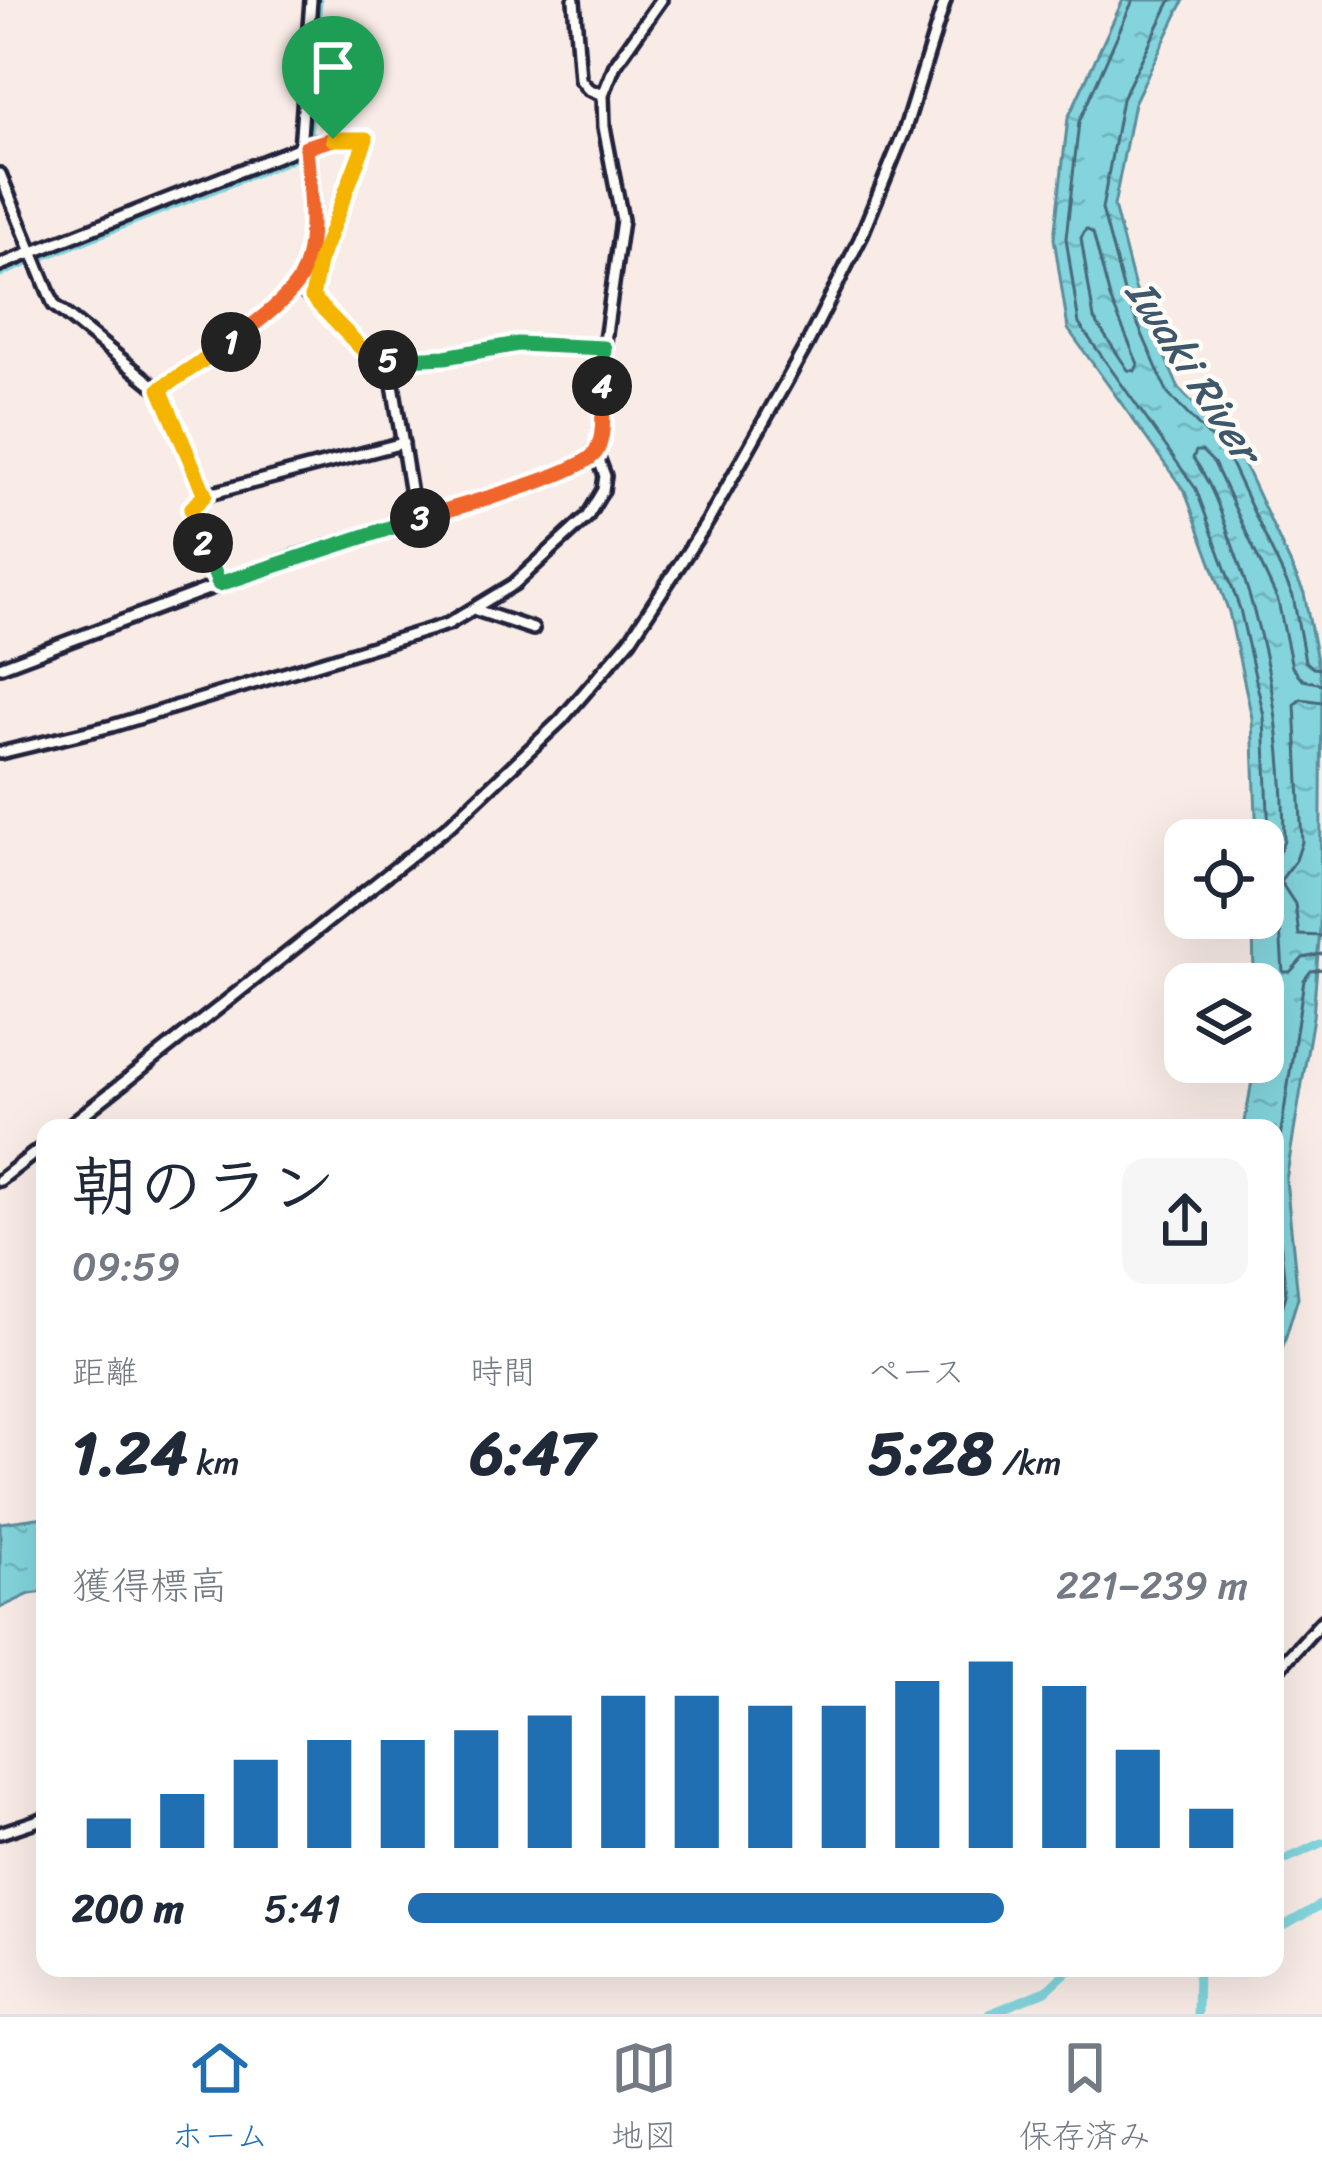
<!DOCTYPE html>
<html lang="ja">
<head>
<meta charset="utf-8">
<style>
	:root { --surface:#fff; --page:#f6f6f7; --text:#1f2937; --muted:#747a83; --line:#e0e1e3; --accent:#1f6fb2 }
	body { margin:0; font-family:Sriracha,"Klee One",sans-serif; background:var(--page); color:var(--text); height:100vh; display:flex; flex-direction:column; font-size:45px; white-space:nowrap }
	* { box-sizing:border-box; margin:0 }
	p { font-size:39px; color:var(--muted) }
	.icon { flex:none; width:66px; height:66px; fill:none; stroke:currentColor; stroke-width:2; stroke-linecap:round; stroke-linejoin:round }
	.map { position:relative; flex:1; overflow:hidden }
	.sheet { position:absolute; left:36px; top:1119px; width:1248px; height:858px; display:flex; flex-direction:column; background:var(--surface); border-radius:24px; box-shadow:0 12px 48px #0002 }
	.sheet>* { flex:none }
	.controls { position:absolute; left:1164px; top:819px; display:grid; gap:24px }
	.controls a { display:grid; place-items:center; width:120px; height:120px; border-radius:24px; background:var(--surface); box-shadow:0 12px 48px #0002; font-size:60px }
	.pin { position:absolute; display:grid; place-items:center; width:102px; height:102px; color:#fff; margin:-123px -51px; border-radius:50% 50% 50% 0; rotate:-45deg; box-shadow:0 0 12px #0007 }
	.pin .icon { rotate:45deg }
	.km { position:absolute; width:60px; height:60px; margin:-30px; border-radius:50%; background:#222; color:#fff; font-size:33px; line-height:60px; text-align:center }
	.round { display:grid; place-items:center; flex:none; width:126px; height:126px; border-radius:24px; background:var(--page) }
	.head { display:flex; align-items:center; justify-content:space-between; height:204px; padding:0 36px }
	h1 { font-size:66px; font-weight:700; line-height:90px }
	.stats { display:grid; grid-template-columns:repeat(3,1fr); gap:18px; height:204px; padding:12px 36px }
	.stats div { display:grid; align-content:center }
	.stats b { font-size:60px; font-weight:700 }
	.stats small { font-size:33px; font-weight:400 }
	.stats p { font-size:33px }
	.chart { height:336px; padding:24px 36px }
	.chart p { display:flex; justify-content:space-between }
	.chart svg { width:100%; height:216px; margin-top:12px; stroke:var(--accent); stroke-width:6 }
	ul { padding:0 36px; list-style:none; font-size:39px }
	li { display:grid; grid-template-columns:192px 144px 1fr; align-items:center; height:90px }
	li i { height:30px; border-radius:15px; background:var(--accent) }
	.dock { display:flex; justify-content:space-around; align-items:center; height:168px; border-top:3px solid var(--line); background:var(--surface); font-size:33px; color:var(--muted) }
	.dock a { display:grid; justify-items:center; gap:6px }
	.dock .selected { color:var(--accent) }
	.map>svg:first-child { display:block }
	.water { fill:url(#water-ripples); stroke:#5c8d9c; stroke-width:3 }
	.lines { fill:none; stroke-linecap:round; stroke-linejoin:round }
	.shore { stroke:#49697b; stroke-width:3 }
	.canal { stroke:#83d4dc; stroke-width:9 }
	.minor-casing { stroke:#22223b; stroke-width:18 }
	.minor { stroke:#fdfcf7; stroke-width:9 }
	.split-1-casing { stroke:#fff; stroke-width:24 }
	.split-2-casing { stroke:#fff; stroke-width:24 }
	.split-3-casing { stroke:#fff; stroke-width:24 }
	.split-4-casing { stroke:#fff; stroke-width:24 }
	.split-5-casing { stroke:#fff; stroke-width:24 }
	.split-6-casing { stroke:#fff; stroke-width:24 }
	.split-1 { stroke:#f0652b; stroke-width:15 }
	.split-2 { stroke:#f5b400; stroke-width:15 }
	.split-3 { stroke:#22a559; stroke-width:15 }
	.split-4 { stroke:#f0652b; stroke-width:15 }
	.split-5 { stroke:#22a559; stroke-width:15 }
	.split-6 { stroke:#f5b400; stroke-width:15 }
	.labels { text-anchor:middle; stroke-width:9; stroke-linejoin:round; paint-order:stroke }
	.water-label { font-size:42px; font-style:italic; fill:#3f576b; stroke:#fdfcf7 }
</style>
</head>
<body>
<div class="map">
<svg width="1322" height="2014" viewBox="0 0 1322 2014">
	<defs>
		<pattern id="water-ripples" width="26" height="14" patternUnits="userSpaceOnUse" patternTransform="scale(3)"><rect width="26" height="14" fill="#83d4dc"/><path d="M2 4q2-2 4 0t4 0M15 11q2-2 4 0t4 0" fill="none" stroke="#71b6be"/></pattern>
	</defs>
	<rect width="100%" height="100%" fill="#f9ece7"/>
	<filter id="ink" filterUnits="userSpaceOnUse"><feTurbulence type="fractalNoise" baseFrequency=".00833" numOctaves="2"/><feDisplacementMap in="SourceGraphic" scale="24" xChannelSelector="R" yChannelSelector="G"/><feConvolveMatrix kernelMatrix="1 2 1 2 8 2 1 2 1" color-interpolation-filters="sRGB"/></filter>
	<g filter="url(#ink)">
		<path class="water" d="M1123,0H1184L1134,103L1114,206L1135,288L1179,389L1236,447L1304,593L1322,686L1320,928L1313,1017L1286,1180L1298,1297L1275,1372V1128H1244L1255,1062H1263V984H1254L1253,918H1263V840H1257L1252,718L1229,612L1185,492L1068,329L1054,238L1068,118Z
			M45,1517V1592L30,1594L0,1608V1523Z"/>
		<g class="lines">
			<path class="shore" d="M1133,0L1079,122L1066,238L1079,324L1196,489L1240,609L1264,716L1269,837L1263,849
				M1171,0L1122,99L1102,209L1124,292L1168,394L1227,455L1293,596L1305,661L1313,668L1322,669
				M1086,229L1093,233L1110,298L1138,364L1135,371L1128,370L1094,319L1081,238Z
				M1322,702L1301,699L1295,704L1302,842L1296,860L1280,881L1295,904L1299,935L1322,936
				M1263,866L1277,857L1284,840C1283,731 1269,643 1231,541C1220,510 1212,484 1193,458L1196,451H1202L1214,463L1278,601L1292,667L1303,680L1322,684
				M1263,894L1279,913L1283,972H1290L1303,958L1322,954
				M1275,1171L1304,980L1311,971L1322,969
				M1275,1194L1286,1295L1275,1331"/>
			<path class="canal" d="M308,139L318,0
				M0,273L298,156
				M1275,1864L1322,1843
				M1275,1925L1284,1926L1322,1904
				M989,2014L1046,1991L1071,1968
				M1197,2014L1198,1968"/>
			<g class="minor-casing">
				<path id="minor" d="M574,0L580,79L588,89L603,95
					M300,149L311,0
					M0,174L54,305L164,394L205,495L194,504L191,513L219,584
					M0,265L316,141L366,139L319,262L312,297
					M297,285L361,348L389,360L445,357L518,344L604,348
					M389,360L415,519
					M160,389C196,367 291,308 304,270C318,232 309,185 306,147
					M205,495L403,443
					M476,610L533,629
					M0,667L296,556L550,477L589,459L600,441L604,348L622,220L604,127L603,95L615,65L661,0
					M0,753L112,726L448,624L514,584L587,517L603,490L605,476L596,452
					M66,1128L450,825L561,720L630,640L708,521L807,344L860,239L904,132L945,0
					M0,1180L45,1145
					M1275,1673L1322,1621
					M0,1833L45,1818"/>
			</g>
			<use href="#minor" class="minor"/>
		</g>
	</g>
	<g class="lines" filter="url(#ink)">
		<g class="split-1-casing">
			<path id="split-1" d="M231,342C252,325 278,308 295,286C320,255 309,185 306,147L333,139"/>
		</g>
		<g class="split-2-casing">
			<path id="split-2" d="M203,543L191,509L205,495L160,389L231,342"/>
		</g>
		<g class="split-3-casing">
			<path id="split-3" d="M203,543L219,584L420,518"/>
		</g>
		<g class="split-4-casing">
			<path id="split-4" d="M420,518C452,508 581,475 596,452C606,435 602,405 602,386"/>
		</g>
		<g class="split-5-casing">
			<path id="split-5" d="M388,360L445,357L518,344L604,348L602,386"/>
		</g>
		<g class="split-6-casing">
			<path id="split-6" d="M333,139H366L319,262L312,297L361,348L388,360"/>
		</g>
		<use href="#split-1" class="split-1"/>
		<use href="#split-2" class="split-2"/>
		<use href="#split-3" class="split-3"/>
		<use href="#split-4" class="split-4"/>
		<use href="#split-5" class="split-5"/>
		<use href="#split-6" class="split-6"/>
	</g>
	<g class="labels">
		<g class="water-label">
			<text transform="translate(1194 370) rotate(57)" y="15">Iwaki River</text>
		</g>
	</g>
</svg>
<div class="controls">
<a><svg class="icon" aria-label="locate" viewBox="0 0 24 24"><circle cx="12" cy="12" r="6"/><path d="M12 2v4M12 18v4M2 12h4M18 12h4"/></svg></a>
<a><svg class="icon" aria-label="layers" viewBox="0 0 24 24"><path d="M12 4l9 5-9 5-9-5zM3 14l9 5 9-5"/></svg></a>
</div>
<div class="pin" style="left:333px;top:139px;background:#1e9e55"><svg class="icon" aria-label="arrive" viewBox="0 0 24 24"><path d="M6 21V4h12l-3 4 3 4H6"/></svg></div>
<b class="km" style="left:231px;top:342px">1</b>
<b class="km" style="left:203px;top:543px">2</b>
<b class="km" style="left:420px;top:518px">3</b>
<b class="km" style="left:602px;top:386px">4</b>
<b class="km" style="left:388px;top:360px">5</b>
<section class="sheet">
<div class="head"><div><h1>朝のラン</h1><p>09:59</p></div><a class="round"><svg class="icon" aria-label="share" viewBox="0 0 24 24"><path d="M12 15V3M7 8l5-5 5 5M5 13v7h14v-7"/></svg></a></div>
<div class="stats">
<div><p>距離</p><b>1.24<small> km</small></b></div>
<div><p>時間</p><b>6:47</b></div>
<div><p>ペース</p><b>5:28<small> /km</small></b></div>
</div>
<div class="chart"><p><span>獲得標高</span>221–239 m</p>
<svg viewBox="0 0 160 44" preserveAspectRatio="none"><path d="M5 44V38M15 44V33M25 44V26M35 44V22M45 44V22M55 44V20M65 44V17M75 44V13M85 44V13M95 44V15M105 44V15M115 44V10M125 44V6M135 44V11M145 44V24M155 44V36"/></svg>
</div>
<ul>
<li><b>200 m</b>5:41<i style="width:71%"></i></li>
</ul>
</section>
</div>
<nav class="dock">
<a class="selected"><svg class="icon" aria-label="home" viewBox="0 0 24 24"><path d="M3 11l9-7 9 7M6 9v11h12V9"/></svg>ホーム</a>
<a><svg class="icon" aria-label="map" viewBox="0 0 24 24"><path d="M3 6l6-2 6 2 6-2v14l-6 2-6-2-6 2zM9 4v14M15 6v14"/></svg>地図</a>
<a><svg class="icon" aria-label="saved" viewBox="0 0 24 24"><path d="M7 4h10v16l-5-4-5 4z"/></svg>保存済み</a>
</nav>
</body>
</html>
